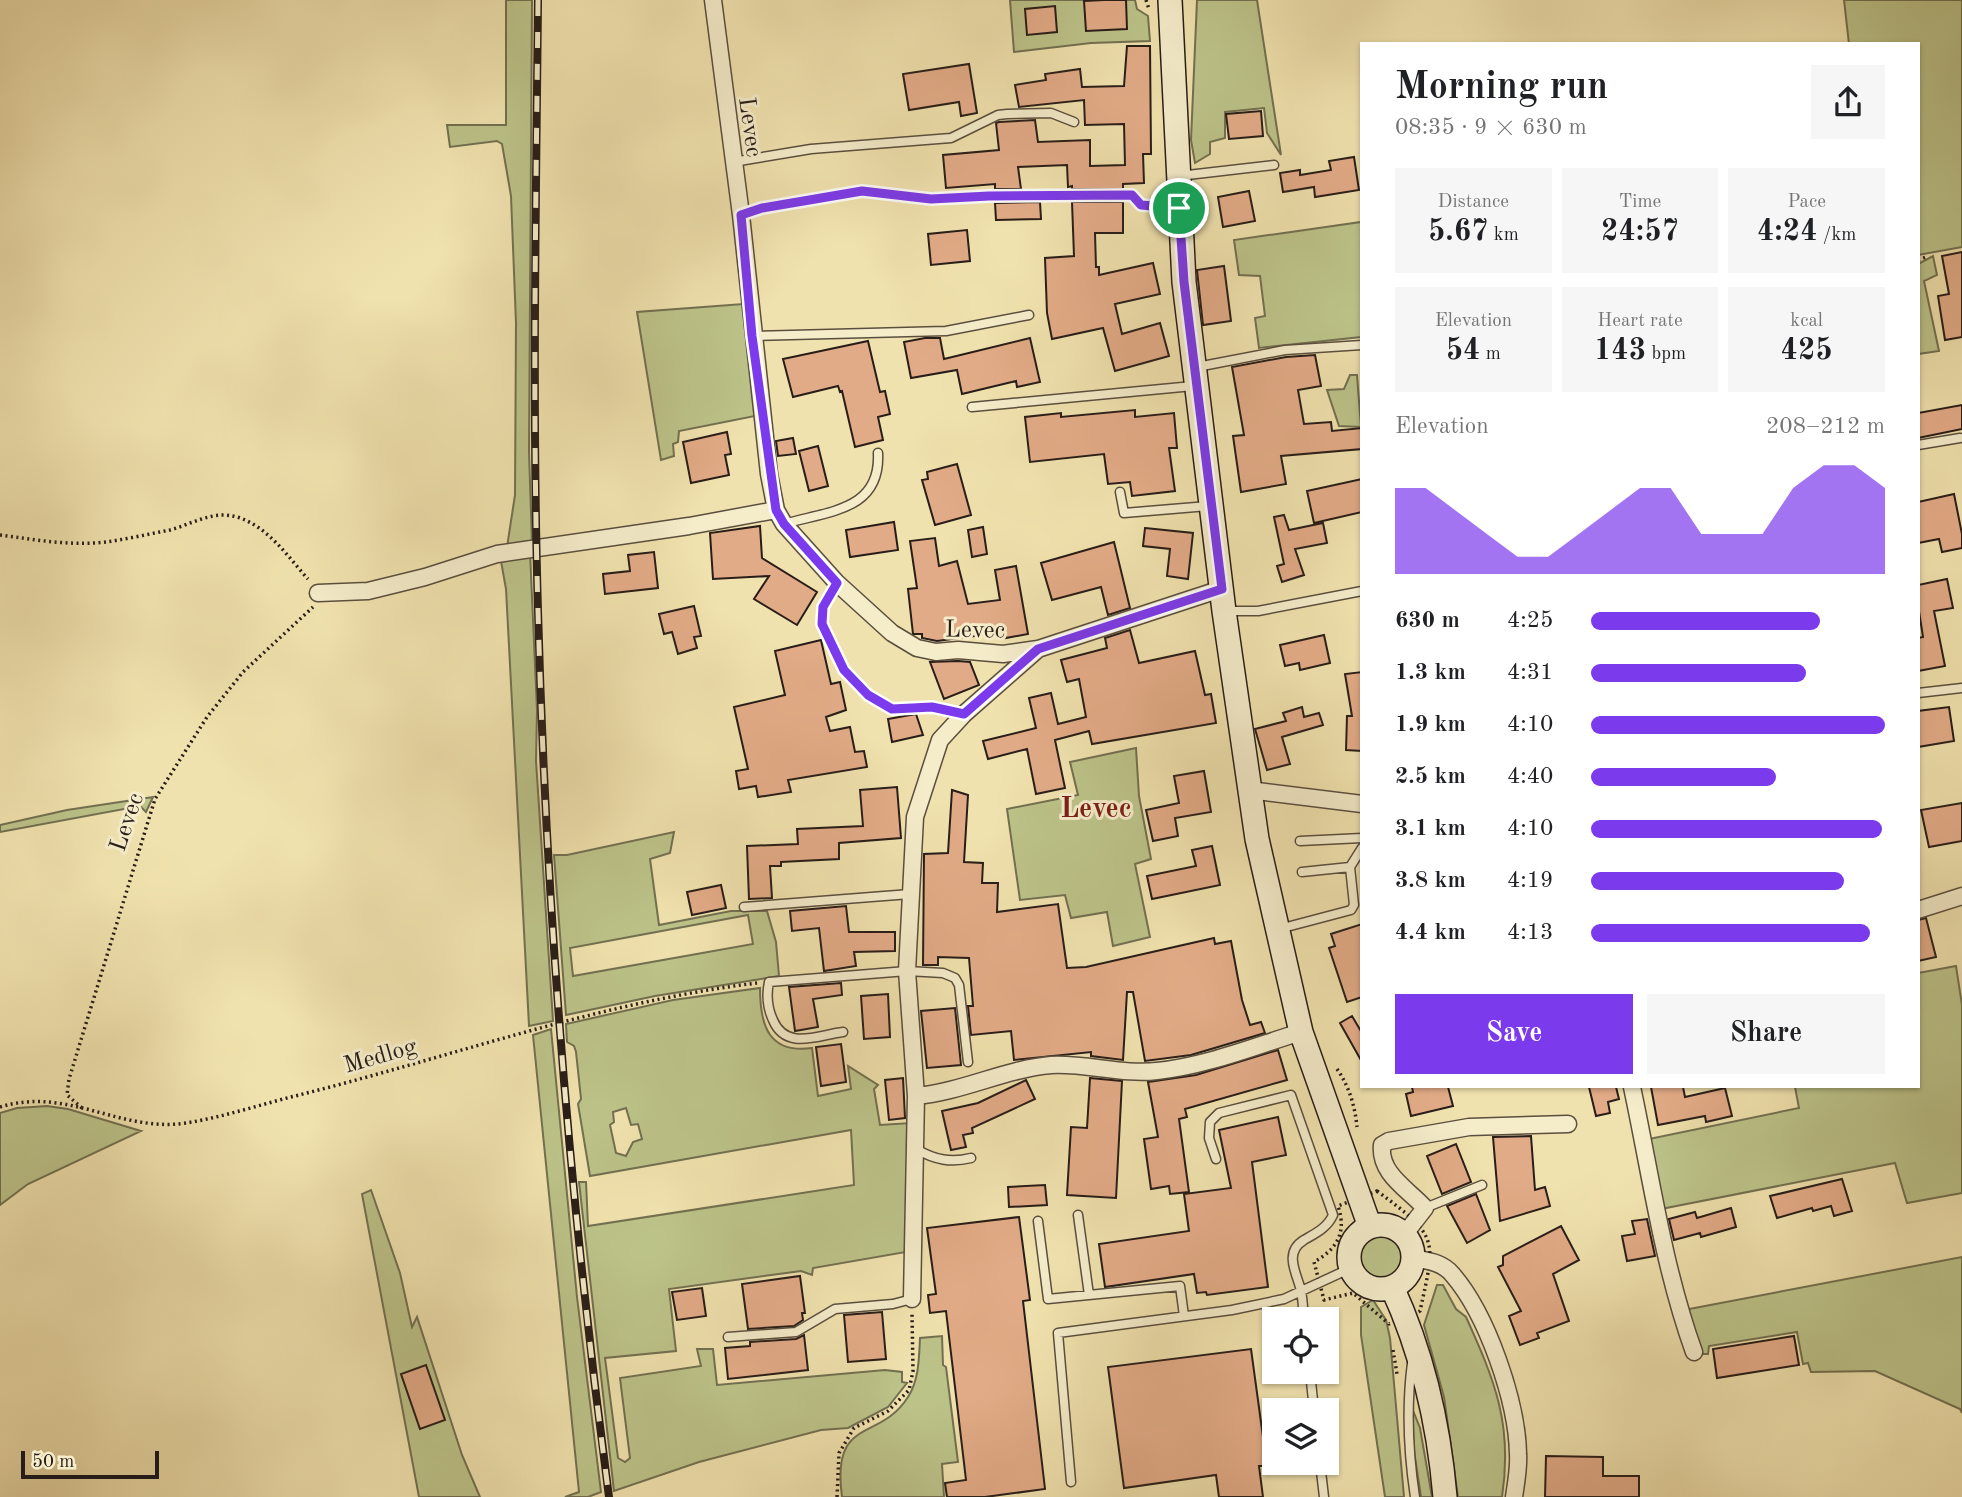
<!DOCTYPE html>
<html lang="en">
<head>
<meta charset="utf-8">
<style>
	:root { --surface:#fff; --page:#f6f6f6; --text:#202124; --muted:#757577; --accent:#7c3aed }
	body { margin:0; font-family:"Old Standard TT",serif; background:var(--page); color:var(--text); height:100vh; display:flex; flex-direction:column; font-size:26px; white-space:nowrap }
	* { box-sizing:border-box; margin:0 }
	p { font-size:23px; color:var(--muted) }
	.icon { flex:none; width:38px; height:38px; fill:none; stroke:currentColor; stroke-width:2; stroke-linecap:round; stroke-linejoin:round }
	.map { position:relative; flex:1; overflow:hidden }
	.side { position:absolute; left:1360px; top:42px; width:560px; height:1046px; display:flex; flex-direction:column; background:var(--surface); border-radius:0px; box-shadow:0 2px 5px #0004 }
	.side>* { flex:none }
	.fabs { position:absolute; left:1262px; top:1307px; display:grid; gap:14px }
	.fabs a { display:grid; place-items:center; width:77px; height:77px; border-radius:0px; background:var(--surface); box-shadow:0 2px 5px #0004; font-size:35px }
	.scale { position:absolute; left:21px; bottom:18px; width:138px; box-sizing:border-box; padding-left:7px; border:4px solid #281d18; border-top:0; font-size:19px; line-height:24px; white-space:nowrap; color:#281d18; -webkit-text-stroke:5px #f5ecca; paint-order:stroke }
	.pin { position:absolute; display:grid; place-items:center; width:60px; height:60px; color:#fff; margin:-30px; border:4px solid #fff; border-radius:50%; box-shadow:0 2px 7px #0007 }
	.round { display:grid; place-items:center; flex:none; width:74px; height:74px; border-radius:0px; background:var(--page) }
	.head { display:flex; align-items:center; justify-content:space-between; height:119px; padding:0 35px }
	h1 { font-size:38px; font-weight:700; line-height:52px }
	.stats { display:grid; grid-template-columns:repeat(3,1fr); gap:10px; height:119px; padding:7px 35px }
	.stats div { display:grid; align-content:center; border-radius:0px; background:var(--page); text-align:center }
	.stats b { font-size:30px; font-weight:700 }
	.stats small { font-size:19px; font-weight:400 }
	.stats p { font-size:19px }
	.chart { height:196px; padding:14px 35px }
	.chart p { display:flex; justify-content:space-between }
	.chart svg { width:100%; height:126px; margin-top:7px; fill:var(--accent); opacity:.7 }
	.primary-button { display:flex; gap:14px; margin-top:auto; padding:14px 35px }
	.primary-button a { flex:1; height:80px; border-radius:0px; background:var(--accent); color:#fff; font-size:28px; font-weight:700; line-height:80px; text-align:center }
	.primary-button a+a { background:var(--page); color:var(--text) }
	ul { padding:0 35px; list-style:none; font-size:23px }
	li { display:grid; grid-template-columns:112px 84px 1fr; align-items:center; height:52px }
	li i { height:18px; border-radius:9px; background:var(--accent) }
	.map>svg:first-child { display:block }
	.green { fill:#bcc389; stroke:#727050; stroke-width:2; fill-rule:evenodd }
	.building { fill:#e2ab87; stroke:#281d18; stroke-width:2 }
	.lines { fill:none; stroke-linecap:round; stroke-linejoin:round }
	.service-casing { stroke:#5a4e3e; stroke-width:11 }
	.minor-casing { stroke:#5a4e3e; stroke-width:19 }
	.secondary-casing { stroke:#281d18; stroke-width:26 }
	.path { stroke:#281d18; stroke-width:3.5; stroke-dasharray:2 3.5; stroke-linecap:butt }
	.service { stroke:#f5ecca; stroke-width:8 }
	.minor { stroke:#f5ecca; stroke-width:16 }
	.secondary { stroke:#f5ecca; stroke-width:23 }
	.rail-casing { stroke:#281d18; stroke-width:8 }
	.rail { stroke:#f5ecca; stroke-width:5; stroke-dasharray:16; stroke-linecap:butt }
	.route-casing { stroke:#fff; stroke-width:14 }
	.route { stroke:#7c3aed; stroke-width:9 }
	.labels { text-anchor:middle; stroke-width:6; stroke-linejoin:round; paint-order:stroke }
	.street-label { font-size:24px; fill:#281d18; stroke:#f5ecca }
	.quarter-label { font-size:28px; font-weight:bold; fill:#7a1f14; stroke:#f5ecca }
</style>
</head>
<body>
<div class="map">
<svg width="1962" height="1497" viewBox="0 0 1962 1497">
	<rect width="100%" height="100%" fill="#f0e2ae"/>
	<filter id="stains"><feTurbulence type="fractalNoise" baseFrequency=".00286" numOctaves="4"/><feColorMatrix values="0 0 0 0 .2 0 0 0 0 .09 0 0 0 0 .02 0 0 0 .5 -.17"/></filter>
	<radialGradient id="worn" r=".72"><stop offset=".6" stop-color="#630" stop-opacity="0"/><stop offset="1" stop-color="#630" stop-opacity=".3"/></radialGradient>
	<path class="green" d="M506,0H532L529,452L532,543L507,547L515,495L516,323L511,196L502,144L497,141L450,147L447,125H506Z
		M1010,0H1135L1137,9L1148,16L1150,41L1091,43L1014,52Z
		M1197,0H1257L1281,155L1267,133L1264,108L1225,112V138L1210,142V154L1195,163L1191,140Z
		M1844,0H1962V247L1918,255V44H1849Z
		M1361,222V337L1259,348L1255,318L1265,316L1260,276L1239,275L1234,240Z
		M1933,256L1937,275L1924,281L1939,351L1918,354V264Z
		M743,304L755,416L679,431L678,442L673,444L674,456L661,460L637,312Z
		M1350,375H1357L1361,427L1339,426L1327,390L1344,389Z
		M530,552L537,710L536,761L553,1021L529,1026L506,589L501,561Z
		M1136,748L1139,796L1151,859L1135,864L1150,937L1113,946L1107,912L1071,918L1065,895L1020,900L1007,809L1078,795L1070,762Z
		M153,797L146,812L140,806L0,832V825L67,810Z
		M674,832L670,853L650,859L659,925L731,911H767L776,942L779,976L655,996L566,1015L554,855H567ZM748,915L753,944L573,976L570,948Z
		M1956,966L1962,1005V1193L1907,1203L1895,1163L1661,1209L1649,1139L1799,1108L1795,1087H1918V973Z
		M760,988C760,1026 769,1054 812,1048L818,1096L851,1089L848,1066L878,1085L874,1089L880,1125L911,1123L906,1252L813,1268L812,1275L801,1271L669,1289L676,1351L605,1358L618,1458L625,1462L630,1458L620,1378L701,1366L697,1349H713L717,1385L885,1370L902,1372V1382L907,1383L888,1407L848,1428L821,1430L699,1462L614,1491L579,1182H586L588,1226L854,1185L851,1130L590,1176L578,1104L581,1099L576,1052L574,1046L567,1042L566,1024L673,1000ZM626,1108L631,1125L638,1124L642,1139L633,1142L626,1156L616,1153L610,1125L614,1122L613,1112Z
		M551,1029L577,1297L601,1492L588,1497H565L579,1492L533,1035Z
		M47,1106L68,1109L141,1131L28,1184L0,1205V1113L17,1108Z
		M371,1190L400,1273L412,1327L417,1317L462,1455L480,1497H419L362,1194Z
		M1356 1257a24 24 0 1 1 48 0a24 24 0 1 1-48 0Z
		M1962,1257V1413L1960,1409L1875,1371L1811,1372L1808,1363L1803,1364L1797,1332L1709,1346L1708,1354H1703L1684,1310Z
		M1437,1285H1443L1456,1309L1466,1317C1495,1381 1513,1425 1502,1497H1458L1444,1397L1424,1325Z
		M1373,1300L1386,1320L1390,1338L1404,1497H1385L1361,1335V1307Z
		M942,1336L943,1365L946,1367L958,1462L942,1464L944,1497H842C831,1415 879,1443 908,1397C919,1380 919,1358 920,1338Z
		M1412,1408L1420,1428L1432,1497H1421L1414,1451Z"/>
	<path class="building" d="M1104,0H1126L1127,29L1086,31L1084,1Z
		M1055,6L1057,32L1027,35L1025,9Z
		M1127,46H1150L1151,154H1143L1144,183L1123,184V189H1072V186L1068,187L1067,165L1018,167L1021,189H995V184L946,188L943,155L999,150L996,123L999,122L1035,120L1038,142L1090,140V166L1125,165L1124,124L1085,125L1084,100L1019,107L1015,85L1046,80L1045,74L1080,69L1082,87L1124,86Z
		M969,64L977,113L961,116L959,102L909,110L903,74Z
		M1261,111L1263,136L1229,139L1226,114Z
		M1354,157L1359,190L1315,197L1314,187L1283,192L1280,173L1300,170V175L1331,170L1329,161Z
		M1249,191L1255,221L1223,227L1218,197Z
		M1040,202L1041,219L996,220L995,203Z
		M1072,202H1123V233H1095L1096,267H1099V275L1153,263L1160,294L1115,304L1122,334L1160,323L1169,356L1115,371L1103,328L1052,339L1047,313L1045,258L1074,256Z
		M967,230L970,261L931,265L928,234Z
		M1962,252V337L1945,340L1938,296L1949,294L1942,256Z
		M1224,266L1231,321L1203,325L1197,270Z
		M925,338H940L944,359L1030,338L1040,382L1017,387L1016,381L962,394L957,370L911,378L904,342Z
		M868,341L880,392L885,391L890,414L878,417L883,440L855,447L842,391L840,392L838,386L793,397L783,359Z
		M1315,355L1321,386L1298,390L1304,424L1331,422L1332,431L1362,428V449L1281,456L1286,484L1241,492L1233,436L1244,435L1232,367L1286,357Z
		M1962,405V429L1918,438V413Z
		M1135,410V417L1174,413L1177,448H1169L1175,491L1132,496L1130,482L1108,484L1104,454L1030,462L1025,417L1061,413V417Z
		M727,432L731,454L725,455L729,475L691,483L683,442Z
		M793,438L796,454L778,456L776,441Z
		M818,446L828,486L809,491L799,451Z
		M957,464L971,515L935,525L922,480L928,479L927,472Z
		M1362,479V512L1314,523L1307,491Z
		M1954,494L1962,534V548L1942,552L1939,539L1918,543V502Z
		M1284,515L1289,530L1323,523L1327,543L1295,549L1304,575L1282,582L1277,566L1284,564L1274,517Z
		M894,522L898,550L850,557L846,530Z
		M760,526L762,558L817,592L797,625L754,599L769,576L713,579L710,533Z
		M983,527L987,554L972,557L968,530Z
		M1145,528L1193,533L1188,579L1167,576L1170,549L1143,546Z
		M935,538L939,566L957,561L968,604L1000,600L995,570L1016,566L1028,634L1006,638L1005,632L937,641L922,638V634H913L908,589L917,588L910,541Z
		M1114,542L1130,608L1108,615L1101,587L1052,600L1041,563Z
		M654,552L658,588L605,594L603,574L630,571L628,555Z
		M1947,579L1953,608L1934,611L1945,666L1918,671V638L1923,637L1918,605V585Z
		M694,606L701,636L694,637L697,648L678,654L672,632L664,634L659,614Z
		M1130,630L1139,663L1195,651L1205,695L1211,694L1216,723L1092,744L1089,731L1055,740L1065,788L1036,794L1027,749L988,759L983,741L1036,728L1029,698L1051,693L1058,724L1086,717L1079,679L1067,682L1061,660L1107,648L1105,638Z
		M1324,635L1330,663L1300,670L1299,663L1285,666L1280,645Z
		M821,640L831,684L840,682L846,710L826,717L830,731L850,727L855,752L864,751L867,767L788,780L791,792L758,797L756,786L739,789L736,771L748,769L734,707L785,695L775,651Z
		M958,661L970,662L979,685L944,699L930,662Z
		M1362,672V751L1346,750L1347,716H1352L1345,674Z
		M1302,707L1304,717L1319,713L1323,725L1282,737L1290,764L1267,770L1255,729L1286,721L1283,713Z
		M1949,707L1954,741L1918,747V711Z
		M916,714L923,735L892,742L888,719Z
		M1204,771L1211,812L1175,818L1178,836L1153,841L1146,810L1179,803L1174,776Z
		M897,787L901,838L839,843V859L781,862V866H770L772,898L749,899L747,846L798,844L797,829L863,826L860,790Z
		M952,790L968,795L964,862L983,863L982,883H998L997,912L1058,904L1067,968L1086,967L1214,938L1215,944L1231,941L1242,1000L1250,1025L1261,1022L1265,1033L1191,1055L1145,1061L1133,992H1127L1123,1060L1091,1056V1052L1014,1060L1011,1031L971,1035L968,1006H973L969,958L938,957V965H923L924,854L948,853Z
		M1962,803V841L1929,847L1921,810Z
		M1212,846L1220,885L1152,899L1147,876L1196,866L1192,850Z
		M721,885L726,908L692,915L687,892Z
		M846,906L849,932H895V951L854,952L856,966L824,971L819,928L792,931L790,911Z
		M1926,918L1936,957L1918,961V920Z
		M1362,924V997L1347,1002L1329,948L1335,946L1331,934Z
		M841,983L842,995L813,999L818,1027L795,1031L789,987Z
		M888,994L890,1037L864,1039L861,996Z
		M955,1008L961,1065L927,1068L921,1011Z
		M1352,1016L1362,1033V1062L1340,1023Z
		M841,1044L846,1082L821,1086L816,1047Z
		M1278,1050L1287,1080L1185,1109L1187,1117L1179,1119L1189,1192L1170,1194L1169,1186L1151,1189L1144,1139L1158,1137L1148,1082L1196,1075Z
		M903,1078L905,1118L889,1120L885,1080Z
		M1090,1078L1122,1081L1116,1198L1067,1195L1071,1127L1087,1128Z
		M1026,1080L1035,1099L972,1128L973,1133L963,1135L966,1147L951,1150L942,1111L978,1103Z
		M1412,1087H1448L1453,1106L1411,1116L1406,1094L1413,1092Z
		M1589,1087H1616L1619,1099L1608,1102L1610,1113L1596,1116Z
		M1651,1087H1683L1685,1097L1725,1088L1732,1116L1706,1122L1705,1116L1658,1125Z
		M1278,1117L1286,1155L1252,1162L1268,1287L1207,1295L1206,1292L1197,1293L1194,1274L1105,1287L1099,1244L1189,1231L1184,1194L1231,1188L1219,1130Z
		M1531,1136L1535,1190L1545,1187L1550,1206L1500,1221L1493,1137Z
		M1456,1144L1471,1182L1442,1194L1427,1156Z
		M1842,1179L1852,1211L1834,1216L1831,1206L1813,1211L1812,1208L1777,1218L1770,1196Z
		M1045,1185L1047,1205L1009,1207L1008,1187Z
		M1476,1194L1490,1230L1467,1243L1447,1206Z
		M1731,1208L1736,1227L1701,1237L1700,1233L1674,1240L1669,1219L1695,1212L1697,1218Z
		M1019,1217L1030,1300L1023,1301L1045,1489L985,1497H947L945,1483L966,1480L946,1311L930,1313L928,1295L936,1294L927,1228Z
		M1647,1219L1655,1256L1627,1261L1622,1236L1635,1234L1632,1221Z
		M1561,1226L1579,1260L1553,1274L1569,1321L1537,1333L1539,1338L1520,1345L1509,1316L1521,1311L1498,1267L1503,1265V1256Z
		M800,1276L805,1313H802L803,1320L794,1326L748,1329L742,1284Z
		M702,1288L706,1316L677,1320L672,1292Z
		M882,1312L886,1359L848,1362L844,1315Z
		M804,1335L808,1370L728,1379L725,1348L750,1346V1342L796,1339Z
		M1794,1336L1799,1365L1717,1378L1713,1349Z
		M1251,1349L1267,1466H1259L1263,1497H1219L1216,1475L1124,1488L1108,1367Z
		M426,1365L445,1420L420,1429L401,1374Z
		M1546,1456L1603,1457V1476H1639V1497H1545Z"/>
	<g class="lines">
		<g class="service-casing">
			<path id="service" d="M733,162L811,149L951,138L998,115L1007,114L1051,113L1074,122
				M1179,176L1274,165
				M741,215L762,207L862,191L931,199L989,196L1132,195L1141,205L1179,208
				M753,336L946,331L1029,315
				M1197,367L1285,350L1362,345
				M972,407L1193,386
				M1918,445L1960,438
				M1120,492L1124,513L1208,506
				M784,524C828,511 881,511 878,453
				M837,583L823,607L822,624L844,670L868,695L892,709L932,707L964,714
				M1227,611H1258L1362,591
				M1918,693L1962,688
				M1300,841L1362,838
				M1302,872L1350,867
				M744,907L910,894
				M1279,929L1351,910L1354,905L1350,867L1362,848
				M843,1032C818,1035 786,1051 773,1020C767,1007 766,996 769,982L907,971L943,973L955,978L959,985L968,1062
				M916,1149C935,1160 951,1163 971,1158
				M1216,1159L1209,1138L1210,1122L1219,1113L1291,1095L1333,1215C1327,1228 1316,1233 1304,1240C1283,1253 1297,1273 1301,1291C1303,1300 1303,1310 1304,1320
				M1425,1208L1482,1185
				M1078,1215L1089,1295
				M1038,1221L1048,1299L1180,1286L1184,1316
				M728,1337L796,1332L835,1309L893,1304L912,1299
				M1412,1363C1406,1409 1408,1451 1415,1497
				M1310,1372L1314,1410
				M1320,1463L1324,1497
				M1071,1482L1058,1333L1232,1310L1284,1299L1351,1268"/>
		</g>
		<g class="minor-casing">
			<path id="minor" d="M713,0L741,215L769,474L776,510L784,524L837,583L892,633L917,648L936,652L958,650L1003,654L1038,649L1221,589
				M318,593L368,591L425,577L497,554L689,526L776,510
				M1249,790L1362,804
				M1918,910L1962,896
				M1632,1087C1651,1176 1663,1266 1694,1352
				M916,1096C962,1092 1005,1069 1051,1065C1086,1063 1123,1075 1157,1071C1206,1066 1255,1046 1301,1032
				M1404,1235L1425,1208C1408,1189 1379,1174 1382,1145L1389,1141L1469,1127L1568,1124
				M1413,1258C1428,1261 1442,1262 1452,1274C1487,1314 1517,1401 1518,1454C1519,1468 1516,1483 1514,1497
				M912,1299L916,1096L907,971L915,817L940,740L964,714L1038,649"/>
		</g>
		<g class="secondary-casing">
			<path id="secondary" d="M1170,0L1184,282L1224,611L1257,839L1301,1032L1370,1227
				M1349 1257a32 32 0 1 1 64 0a32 32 0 1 1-64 0Z
				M1392,1287C1422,1352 1439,1426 1445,1497"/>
		</g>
		<path class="path" d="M1146,0L1149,9
			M1918,260L1926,257
			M0,535C36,540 71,546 106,542C127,539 149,534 170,530C192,524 213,510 237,517C269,527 287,556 308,579
			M1337,1069C1349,1086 1355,1106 1357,1127
			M0,1107C68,1086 120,1133 186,1123C224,1117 262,1104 299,1095C451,1057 600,1002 757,983
			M82,1108L67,1095L69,1079L155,799L207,717L243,672L313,607
			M1377,1191C1439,1237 1436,1238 1420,1311L1389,1324L1353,1293L1324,1300L1314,1262C1337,1249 1347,1233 1338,1206Z
			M1393,1350L1397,1374
			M837,1497L839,1453L854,1428L888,1411L909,1390L913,1371L912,1313"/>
		<use href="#service" class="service"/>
		<use href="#minor" class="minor"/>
		<use href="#secondary" class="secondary"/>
		<g class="rail-casing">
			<path id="rail" d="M538,0C536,203 532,407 538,611C546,907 570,1203 609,1497"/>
		</g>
		<use href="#rail" class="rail"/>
	</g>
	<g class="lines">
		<g class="route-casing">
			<path id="route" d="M862,191L931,199L989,196L1132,195L1141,205L1179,208L1184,282L1222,589L1038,649L964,714L932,707L892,709L868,695L844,670L822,624L823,607L837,583L784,524L776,510L752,336L741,215L762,208Z"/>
		</g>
		<use href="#route" class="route"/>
	</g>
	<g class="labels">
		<g class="street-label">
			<text transform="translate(751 127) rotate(82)" y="8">Levec</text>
			<text transform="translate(975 629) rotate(1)" y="8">Levec</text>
			<text transform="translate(126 822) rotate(-71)" y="8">Levec</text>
			<text transform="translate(380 1055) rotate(-16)" y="8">Medlog</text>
		</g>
		<g class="quarter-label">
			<text x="1096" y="817">Levec</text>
		</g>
	</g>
	<rect width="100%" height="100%" filter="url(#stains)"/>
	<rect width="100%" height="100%" fill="url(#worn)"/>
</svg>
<div class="fabs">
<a><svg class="icon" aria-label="locate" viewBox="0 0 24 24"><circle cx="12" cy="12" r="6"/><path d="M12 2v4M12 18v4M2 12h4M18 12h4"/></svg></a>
<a><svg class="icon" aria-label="layers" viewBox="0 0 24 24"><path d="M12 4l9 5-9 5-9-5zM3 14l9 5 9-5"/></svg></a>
</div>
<div class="scale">50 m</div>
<div class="pin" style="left:1179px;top:208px;background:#1e9e55"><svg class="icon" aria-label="arrive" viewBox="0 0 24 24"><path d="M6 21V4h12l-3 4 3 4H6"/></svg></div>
<section class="side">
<div class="head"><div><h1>Morning run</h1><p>08:35 · 9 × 630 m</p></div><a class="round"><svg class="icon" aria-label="share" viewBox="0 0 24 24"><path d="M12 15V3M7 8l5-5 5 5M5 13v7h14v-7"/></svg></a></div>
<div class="stats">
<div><p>Distance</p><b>5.67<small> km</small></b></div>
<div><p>Time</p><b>24:57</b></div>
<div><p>Pace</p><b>4:24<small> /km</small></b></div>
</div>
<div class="stats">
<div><p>Elevation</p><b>54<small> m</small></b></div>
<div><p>Heart rate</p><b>143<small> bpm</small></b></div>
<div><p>kcal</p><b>425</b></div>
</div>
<div class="chart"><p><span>Elevation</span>208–212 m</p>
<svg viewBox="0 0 160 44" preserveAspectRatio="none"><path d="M0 44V14L10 14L20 22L30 30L40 38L50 38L60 30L70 22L80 14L90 14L100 30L110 30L120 30L130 14L140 6L150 6L160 14V44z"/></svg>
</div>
<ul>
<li><b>630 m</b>4:25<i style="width:78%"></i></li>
<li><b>1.3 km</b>4:31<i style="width:73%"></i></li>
<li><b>1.9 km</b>4:10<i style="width:100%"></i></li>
<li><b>2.5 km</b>4:40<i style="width:63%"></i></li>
<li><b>3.1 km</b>4:10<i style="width:99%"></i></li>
<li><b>3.8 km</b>4:19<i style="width:86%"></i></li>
<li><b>4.4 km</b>4:13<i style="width:95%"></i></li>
</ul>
<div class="primary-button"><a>Save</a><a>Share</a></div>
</section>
</div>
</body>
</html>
